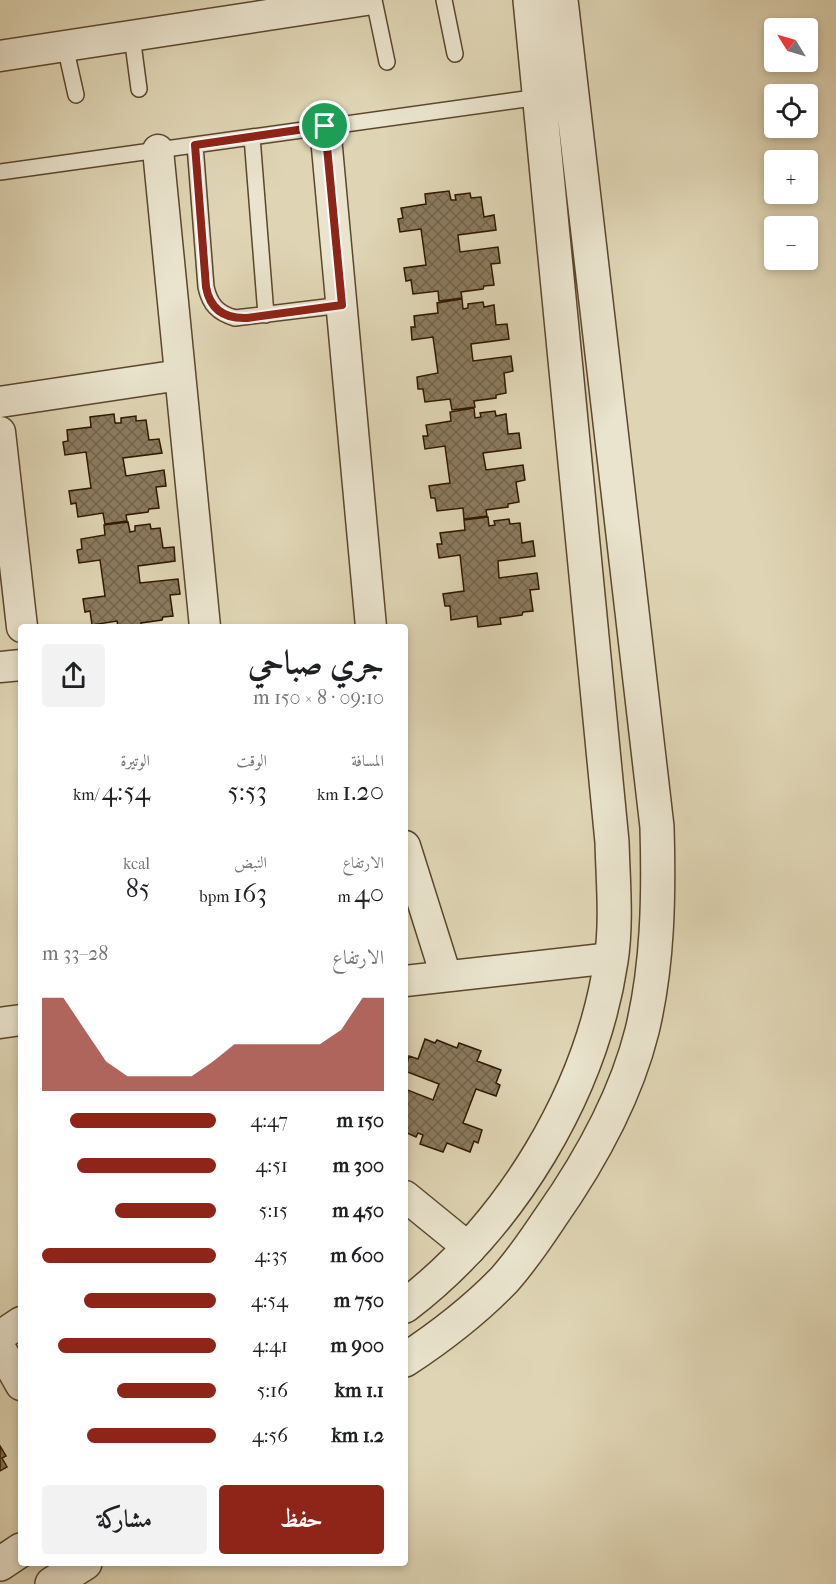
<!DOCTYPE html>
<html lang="ar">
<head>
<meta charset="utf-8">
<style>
	:root { --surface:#fff; --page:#f2f2f2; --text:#202124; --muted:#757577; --accent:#8f2418 }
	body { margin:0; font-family:"IM FELL French Canon",Amiri,serif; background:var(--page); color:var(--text); direction:rtl; height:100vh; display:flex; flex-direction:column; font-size:22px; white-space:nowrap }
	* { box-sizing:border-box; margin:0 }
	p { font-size:20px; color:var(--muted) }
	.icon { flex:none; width:33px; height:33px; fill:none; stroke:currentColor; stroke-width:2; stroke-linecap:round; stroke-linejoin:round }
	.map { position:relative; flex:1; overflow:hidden; direction:ltr }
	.sheet { position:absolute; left:18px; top:624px; width:390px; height:942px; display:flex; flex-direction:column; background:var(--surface); border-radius:6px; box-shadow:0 3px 9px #0003; direction:rtl }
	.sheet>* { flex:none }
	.needle { width:39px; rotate:307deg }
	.buttons { position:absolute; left:764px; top:18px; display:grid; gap:12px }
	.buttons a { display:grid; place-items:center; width:54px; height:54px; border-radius:6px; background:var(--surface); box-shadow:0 3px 9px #0003; font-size:30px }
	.pin { position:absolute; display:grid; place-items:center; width:51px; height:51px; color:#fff; margin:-26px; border:3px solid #fff; border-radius:50%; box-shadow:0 2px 6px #0007 }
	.round { display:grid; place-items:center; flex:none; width:63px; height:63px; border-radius:6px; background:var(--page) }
	.headline { display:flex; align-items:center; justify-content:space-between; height:102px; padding:0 24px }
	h1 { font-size:33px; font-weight:600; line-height:45px }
	.figures { display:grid; grid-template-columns:repeat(3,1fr); gap:9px; height:102px; padding:6px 24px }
	.figures div { display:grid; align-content:center }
	.figures b { font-size:26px; font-weight:600 }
	.figures small { font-size:16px; font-weight:400 }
	.figures p { font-size:16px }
	.chart { height:168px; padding:12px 24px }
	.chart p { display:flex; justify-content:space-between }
	.chart svg { width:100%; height:108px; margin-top:6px; fill:var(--accent); opacity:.7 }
	.button { display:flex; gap:12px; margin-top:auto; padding:12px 24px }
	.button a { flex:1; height:69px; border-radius:6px; background:var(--accent); color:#fff; font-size:24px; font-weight:600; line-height:69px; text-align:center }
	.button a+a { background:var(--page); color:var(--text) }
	ul { padding:0 24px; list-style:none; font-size:20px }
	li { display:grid; grid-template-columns:96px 72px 1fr; align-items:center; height:45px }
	li i { height:15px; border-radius:8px; background:var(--accent) }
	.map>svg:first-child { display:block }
	.building { fill:url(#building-cross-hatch); stroke:#301700; stroke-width:1.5 }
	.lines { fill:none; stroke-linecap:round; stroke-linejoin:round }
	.service-casing { stroke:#5c462d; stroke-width:18 }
	.minor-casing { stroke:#5c462d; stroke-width:33 }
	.tertiary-casing { stroke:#5c462d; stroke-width:36 }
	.service { stroke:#eae4ce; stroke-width:15 }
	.minor { stroke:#eae4ce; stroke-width:30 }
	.tertiary { stroke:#eae4ce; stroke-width:33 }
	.route-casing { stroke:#fff; stroke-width:12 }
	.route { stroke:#8f2418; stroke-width:8 }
</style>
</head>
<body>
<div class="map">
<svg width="836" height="1584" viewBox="0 0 836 1584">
	<defs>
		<pattern id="building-cross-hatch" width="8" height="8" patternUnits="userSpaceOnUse" patternTransform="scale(1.5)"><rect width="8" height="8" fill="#8b7a5e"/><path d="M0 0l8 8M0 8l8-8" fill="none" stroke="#72634b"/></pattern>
	</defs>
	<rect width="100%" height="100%" fill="#dfd5b4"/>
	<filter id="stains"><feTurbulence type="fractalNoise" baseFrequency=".00333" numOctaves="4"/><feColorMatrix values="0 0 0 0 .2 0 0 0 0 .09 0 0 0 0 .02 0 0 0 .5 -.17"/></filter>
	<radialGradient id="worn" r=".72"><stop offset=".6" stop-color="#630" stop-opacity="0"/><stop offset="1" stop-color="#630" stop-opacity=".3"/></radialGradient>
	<path class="building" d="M449,191L451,200H456L455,195L470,193L471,198L481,197L484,217L494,215L496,230L458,235L460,252L498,247L500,263L491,264L494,285L484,286L483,289L461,292L462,298L439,301L438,291L413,294L411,280L406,281L404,268L426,265L421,229L400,232L398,219L403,218L401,208L426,204L425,194Z
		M462,299L463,309L468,308V304L483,302L484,307L494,305L496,325L507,324L509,339L471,344L473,361L511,356L513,371L504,373L506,393L496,395V398L474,401L475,407L452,410L450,399L425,402L423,389H418L417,377L438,373L433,337L412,340L411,327H415L414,316L438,313L437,303Z
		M474,408L475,418L481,417L480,413L495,411L496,416L506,414L508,434L519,433L521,448L483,453L486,470L523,465L525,480L516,482L519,502L508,504V507L486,510L487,516L464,519L463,508L437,511L435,498H431L429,486L450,483L445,446L425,449L423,436H428L426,425L451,421L450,412Z
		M114,414L115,423H121V418L136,416V421L146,420L149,440L159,439L162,453L123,458L126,476L164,470L166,486L156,487L159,508L149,509L148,512L126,515L127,521L105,524L103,513L78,517L76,503L71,504L69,491L91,488L86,452L65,455L63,442L68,441L67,430L91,427L90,417Z
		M488,517L489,526L495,525L494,521L509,519L510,524L520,523L522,543L533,541L535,556L498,561L499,578L537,573L539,589L530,590L533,611L523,612L522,615L500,618L501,624L478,627L477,616L451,620L450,606H445L443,594L464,591L460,555L439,558L437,544H442L440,533L465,530L464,520Z
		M128,522L130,532L135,531V526L150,524L151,529L160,528L163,548L174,547L175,561L138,566L140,583L178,579L180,594L170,595L173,616L163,617L162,620L141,623V627H118L117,621L92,625L90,611L85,612L83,599L105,596L100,560L79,563L77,550L82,549L81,539L105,535L104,525Z
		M425,1039L435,1043L437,1040L457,1048L459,1043L481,1051L477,1061L501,1070L496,1083L500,1085L496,1096L476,1089L463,1123L482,1130L478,1143L474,1141L470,1152L447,1143L443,1152L420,1144L423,1135L418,1133L416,1137L405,1132V1089L433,1100L439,1084L405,1071L409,1056L418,1059Z
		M0,1446L6,1456L2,1458L7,1467L0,1471Z"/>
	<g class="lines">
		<g class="service-casing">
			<path id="service" d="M374,0L387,62
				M444,0L455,54
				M132,36L139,89
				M65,46L76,95
				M252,137L266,315
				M195,145L206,287C210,305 218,313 235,318L342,305
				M0,172L540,97"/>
		</g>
		<g class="minor-casing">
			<path id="minor" d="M0,56L366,0
				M325,126L371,627
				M158,150L205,627
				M0,402L180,375
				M0,432L22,627
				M0,667L21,665
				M405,846L446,976
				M405,981L612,958
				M0,1023L21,1020
				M405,1196L470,1249
				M0,1336L21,1322
				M0,1348L21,1385"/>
		</g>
		<g class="tertiary-casing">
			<path id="tertiary" d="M405,1306C511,1225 591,1093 611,961C617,922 613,881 612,842L530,0
				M405,1360C440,1337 475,1310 504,1280C521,1261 536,1239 550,1218C590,1161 625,1099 642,1031C658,965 659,895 657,827L561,0
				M0,1564L21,1550
				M52,1584L85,1563"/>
		</g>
		<use href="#service" class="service"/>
		<use href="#minor" class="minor"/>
		<use href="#tertiary" class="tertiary"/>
	</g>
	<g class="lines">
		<g class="route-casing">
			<path id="route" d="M325,126L342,305L247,318C224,319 210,309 206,287L195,145Z"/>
		</g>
		<use href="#route" class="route"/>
	</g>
	<rect width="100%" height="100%" filter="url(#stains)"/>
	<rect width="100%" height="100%" fill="url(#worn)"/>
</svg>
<div class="buttons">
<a><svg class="needle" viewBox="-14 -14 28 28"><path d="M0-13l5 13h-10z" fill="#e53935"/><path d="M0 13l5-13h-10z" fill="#757577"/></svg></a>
<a><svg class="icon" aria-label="locate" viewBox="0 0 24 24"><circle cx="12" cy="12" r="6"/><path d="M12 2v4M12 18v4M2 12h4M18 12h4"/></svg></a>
<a>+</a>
<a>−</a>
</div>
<div class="pin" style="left:325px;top:126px;background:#1e9e55"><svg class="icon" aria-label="arrive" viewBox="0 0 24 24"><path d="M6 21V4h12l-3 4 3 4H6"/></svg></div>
<section class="sheet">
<div class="headline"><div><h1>جري صباحي</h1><p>09:10 · 8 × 150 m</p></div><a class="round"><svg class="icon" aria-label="share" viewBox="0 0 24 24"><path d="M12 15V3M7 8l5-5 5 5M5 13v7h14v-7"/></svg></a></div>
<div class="figures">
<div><p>المسافة</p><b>1.20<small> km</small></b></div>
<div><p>الوقت</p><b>5:53</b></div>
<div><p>الوتيرة</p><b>4:54<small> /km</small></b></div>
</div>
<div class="figures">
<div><p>الارتفاع</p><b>40<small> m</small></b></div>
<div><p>النبض</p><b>163<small> bpm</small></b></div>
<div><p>kcal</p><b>85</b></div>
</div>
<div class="chart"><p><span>الارتفاع</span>28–33 m</p>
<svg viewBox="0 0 160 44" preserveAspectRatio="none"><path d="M0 44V6L10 6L20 19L30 32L40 38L50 38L60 38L70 38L80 32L90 25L100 25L110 25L120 25L130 25L140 19L150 6L160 6V44z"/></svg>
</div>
<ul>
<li><b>150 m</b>4:47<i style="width:84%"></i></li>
<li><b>300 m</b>4:51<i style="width:80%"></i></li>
<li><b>450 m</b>5:15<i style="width:58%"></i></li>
<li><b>600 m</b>4:35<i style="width:100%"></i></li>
<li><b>750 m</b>4:54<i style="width:76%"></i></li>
<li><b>900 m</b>4:41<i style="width:91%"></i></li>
<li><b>1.1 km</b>5:16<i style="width:57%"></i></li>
<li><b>1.2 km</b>4:56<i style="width:74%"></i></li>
</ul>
<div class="button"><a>حفظ</a><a>مشاركة</a></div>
</section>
</div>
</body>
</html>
